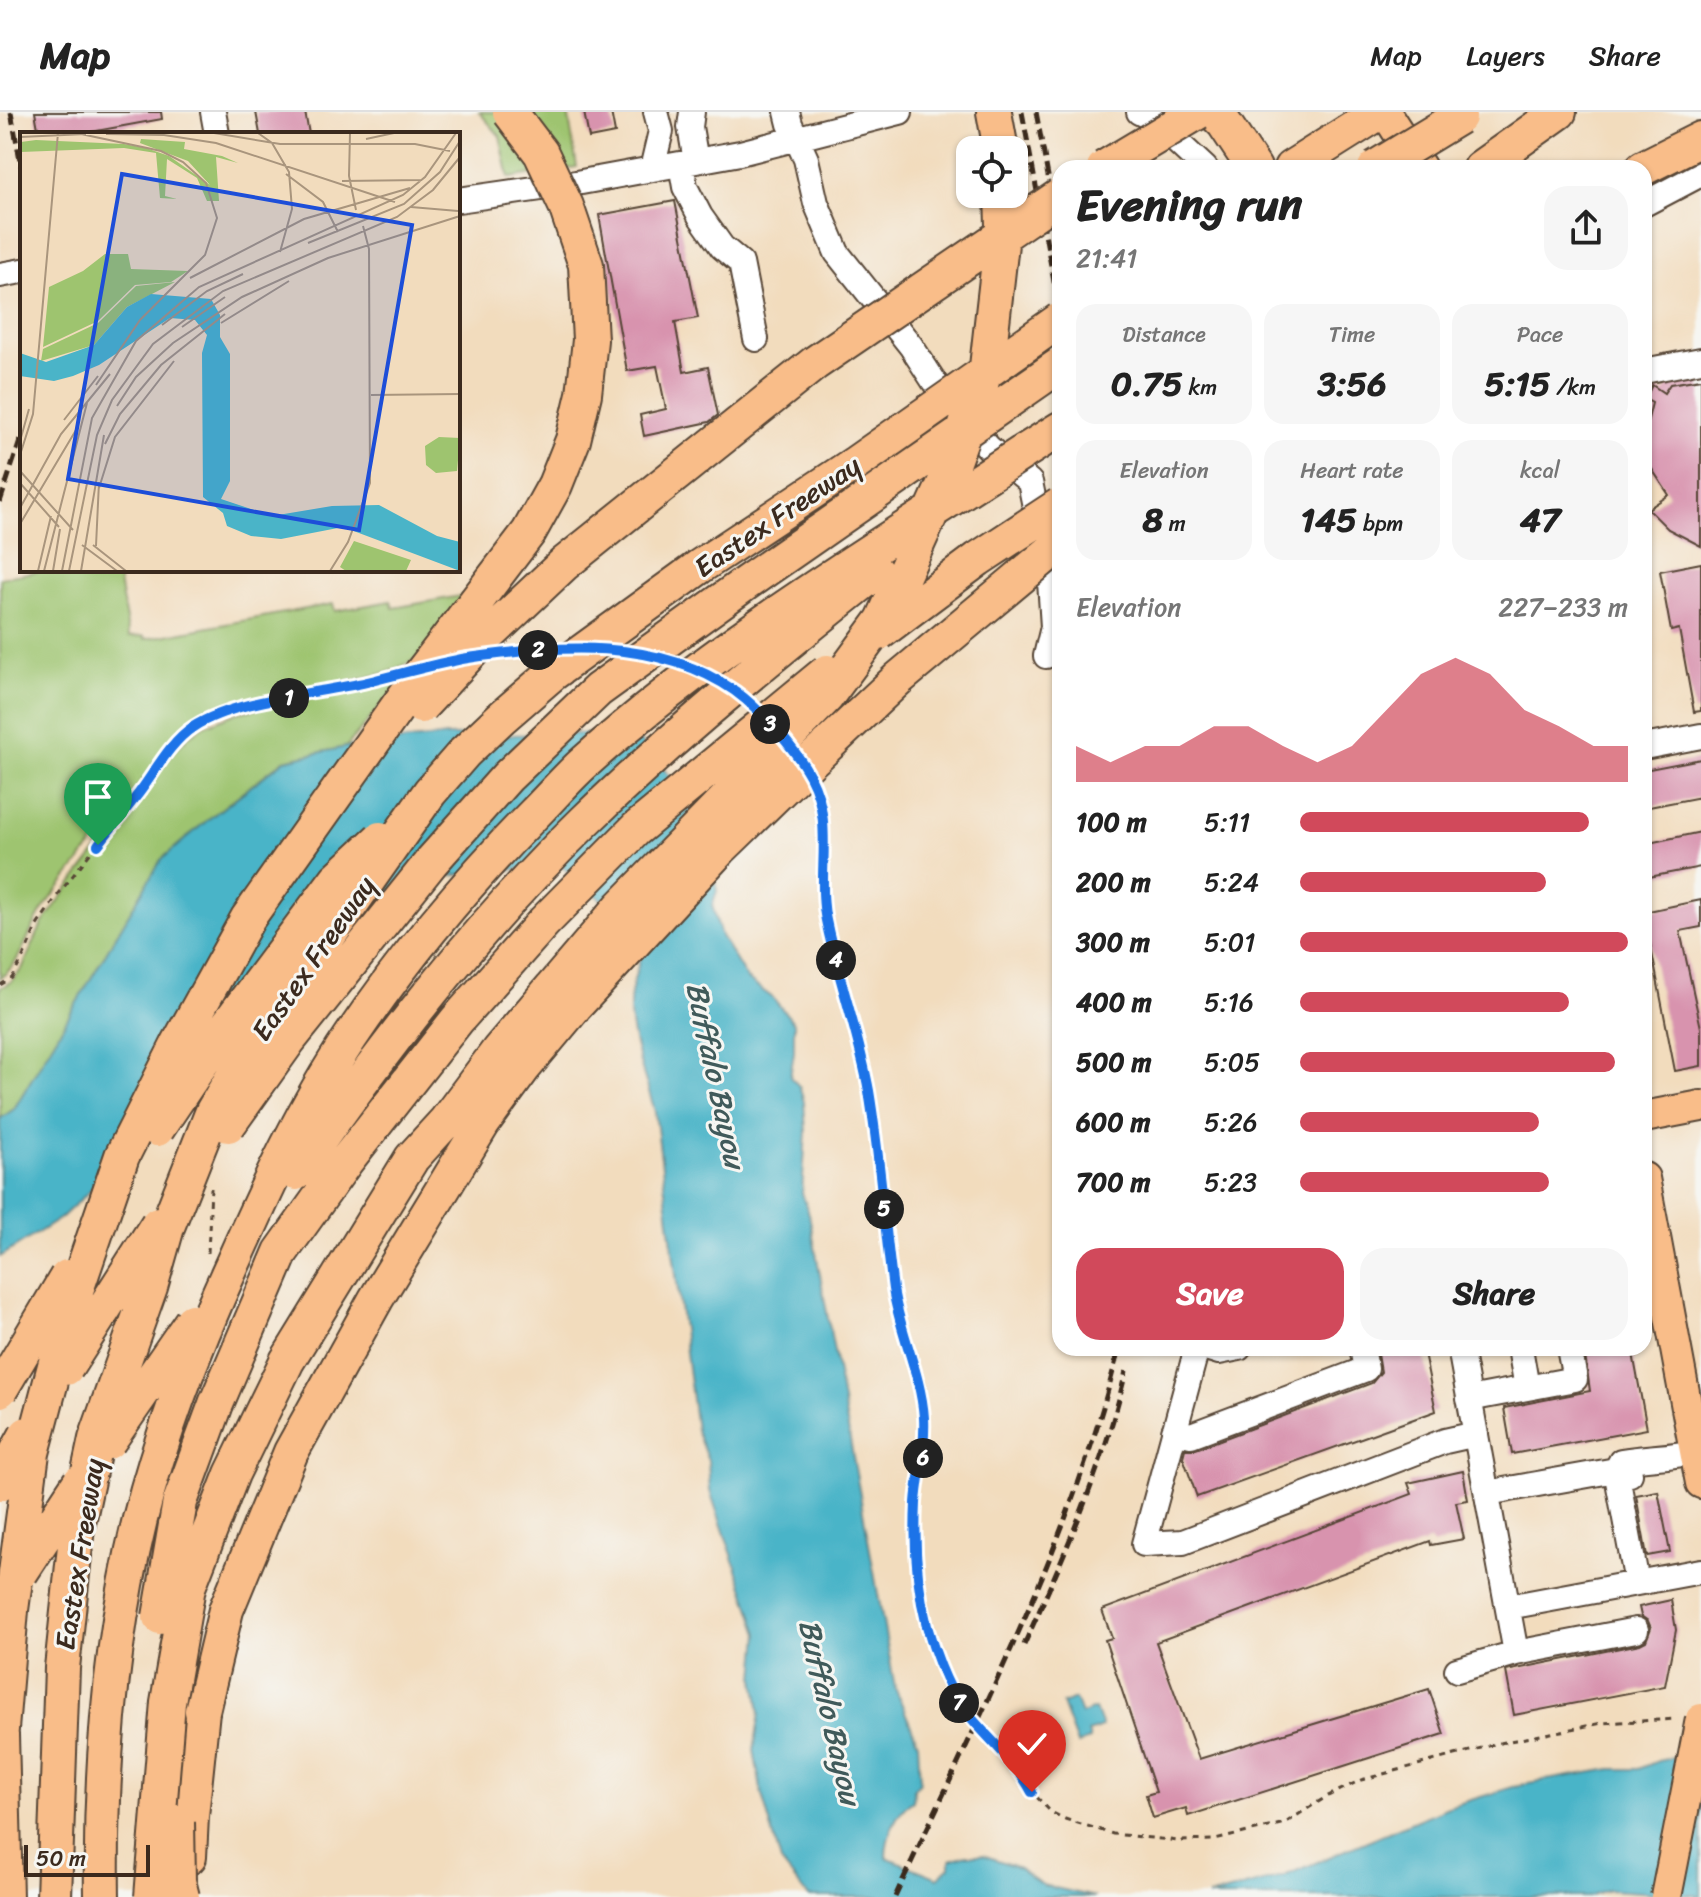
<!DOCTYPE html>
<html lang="en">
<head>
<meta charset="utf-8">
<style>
	:root { --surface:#fff; --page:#f6f6f6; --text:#222; --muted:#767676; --line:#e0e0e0; --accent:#d1495b }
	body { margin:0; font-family:Sriracha,sans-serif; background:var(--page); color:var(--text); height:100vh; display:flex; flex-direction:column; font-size:30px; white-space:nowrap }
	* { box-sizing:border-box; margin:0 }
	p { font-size:26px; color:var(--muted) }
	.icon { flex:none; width:44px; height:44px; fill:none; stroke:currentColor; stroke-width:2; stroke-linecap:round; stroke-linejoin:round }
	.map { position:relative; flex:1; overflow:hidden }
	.panel { position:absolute; left:1052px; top:48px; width:600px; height:1196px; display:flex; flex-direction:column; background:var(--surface); border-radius:24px; box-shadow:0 2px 6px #0004 }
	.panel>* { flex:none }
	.tools { position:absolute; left:956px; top:24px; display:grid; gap:16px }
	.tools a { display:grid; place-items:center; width:72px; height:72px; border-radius:16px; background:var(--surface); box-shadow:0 2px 6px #0004; font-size:40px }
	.scale { position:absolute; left:24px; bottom:20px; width:126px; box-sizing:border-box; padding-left:8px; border:4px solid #3b2a1e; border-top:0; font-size:22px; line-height:28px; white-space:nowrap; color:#3b2a1e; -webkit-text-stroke:6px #f6f6f2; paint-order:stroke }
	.pin { position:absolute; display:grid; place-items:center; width:68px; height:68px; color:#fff; margin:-82px -34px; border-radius:50% 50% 50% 0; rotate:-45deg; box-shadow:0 0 8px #0007 }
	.pin .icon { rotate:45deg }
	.km { position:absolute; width:40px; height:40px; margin:-20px; border-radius:50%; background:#222; color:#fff; font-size:22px; line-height:40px; text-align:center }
	.round { display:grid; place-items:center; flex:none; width:84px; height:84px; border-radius:24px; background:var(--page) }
	.head { display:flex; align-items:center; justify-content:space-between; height:136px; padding:0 24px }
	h1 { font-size:44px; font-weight:800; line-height:60px }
	.stats { display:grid; grid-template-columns:repeat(3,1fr); gap:12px; height:136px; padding:8px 24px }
	.stats div { display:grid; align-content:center; border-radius:20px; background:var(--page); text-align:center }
	.stats b { font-size:34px; font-weight:800 }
	.stats small { font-size:22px; font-weight:400 }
	.stats p { font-size:22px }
	.chart { height:224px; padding:16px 24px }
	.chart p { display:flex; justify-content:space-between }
	.chart svg { width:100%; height:144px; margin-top:8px; fill:var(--accent); opacity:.7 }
	.action { display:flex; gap:16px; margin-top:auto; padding:16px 24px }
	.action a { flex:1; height:92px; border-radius:24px; background:var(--accent); color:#fff; font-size:32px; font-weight:800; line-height:92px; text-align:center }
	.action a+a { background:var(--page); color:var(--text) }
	ul { padding:0 24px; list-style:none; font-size:26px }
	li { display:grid; grid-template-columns:128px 96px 1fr; align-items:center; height:60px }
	li i { height:20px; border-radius:10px; background:var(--accent) }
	header { display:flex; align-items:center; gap:48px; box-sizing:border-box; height:112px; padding:0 40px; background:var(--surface); border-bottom:2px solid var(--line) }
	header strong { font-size:38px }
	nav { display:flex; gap:44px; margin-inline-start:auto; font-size:28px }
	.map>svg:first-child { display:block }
	.green { fill:#9ec46f; stroke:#6c7746; stroke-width:2 }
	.water { fill:#4ab4c8; stroke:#426f73; stroke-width:2 }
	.building { fill:#d893ae }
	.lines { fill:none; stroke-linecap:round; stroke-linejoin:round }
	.minor-casing { stroke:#564536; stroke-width:28 }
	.major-casing { stroke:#564536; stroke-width:34 }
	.highway-casing { stroke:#564536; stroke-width:38 }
	.path { stroke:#564536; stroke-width:3; stroke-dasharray:6 6; stroke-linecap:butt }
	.minor { stroke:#fff; stroke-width:24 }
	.major { stroke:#f9bd89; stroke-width:30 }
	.highway { stroke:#f9bd89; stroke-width:34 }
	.rail { stroke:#3b2a1e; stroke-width:5; stroke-dasharray:12 6; stroke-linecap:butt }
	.major-bridge-casing { stroke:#564536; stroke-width:34; stroke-linecap:butt }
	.highway-bridge-casing { stroke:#564536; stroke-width:38; stroke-linecap:butt }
	.major-bridge { stroke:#f9bd89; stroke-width:30 }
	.highway-bridge { stroke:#f9bd89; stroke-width:34 }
	.route-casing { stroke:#fff; stroke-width:16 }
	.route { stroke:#1a73e8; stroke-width:10 }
	.labels { text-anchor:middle; stroke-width:6; stroke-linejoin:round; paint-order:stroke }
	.street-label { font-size:28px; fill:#3b2a1e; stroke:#f6f6f2 }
	.water-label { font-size:30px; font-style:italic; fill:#405a5a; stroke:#f6f6f2 }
	.inset-road { fill:none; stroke:#a9957d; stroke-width:2 }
	.view { fill:#1d4ed8; fill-opacity:0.15; stroke:#1d4ed8; stroke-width:4 }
	.inset-edge { fill:none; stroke:#3b2a1e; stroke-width:4 }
</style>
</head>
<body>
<header>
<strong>Map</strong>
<nav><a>Map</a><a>Layers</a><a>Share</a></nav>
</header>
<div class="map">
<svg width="1701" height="1785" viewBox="0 0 1701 1785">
	<rect width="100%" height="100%" fill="#f6f6f2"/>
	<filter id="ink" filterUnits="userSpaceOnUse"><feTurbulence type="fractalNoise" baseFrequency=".0125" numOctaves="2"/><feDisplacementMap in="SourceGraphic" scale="16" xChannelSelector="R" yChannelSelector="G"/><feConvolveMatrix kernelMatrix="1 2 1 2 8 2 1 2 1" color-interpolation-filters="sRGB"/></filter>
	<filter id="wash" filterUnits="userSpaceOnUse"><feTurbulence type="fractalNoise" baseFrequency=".006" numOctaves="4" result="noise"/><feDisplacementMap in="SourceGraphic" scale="32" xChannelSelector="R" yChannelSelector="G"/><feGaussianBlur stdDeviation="1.8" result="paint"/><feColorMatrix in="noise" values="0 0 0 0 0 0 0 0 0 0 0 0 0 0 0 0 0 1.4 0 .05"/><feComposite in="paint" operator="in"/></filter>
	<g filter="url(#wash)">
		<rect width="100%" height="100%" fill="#f2dcbd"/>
		<path class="green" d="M479,0H568L577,55L509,66L500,24Z
			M44,458H117L129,525L144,524L145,527L333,492L335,499L391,489L393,496L472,482L420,546L389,560L345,571L228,595L183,616L43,797C28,819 22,851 0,866V466Z
			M410,560L346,635L284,648L211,705L161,748L14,997L0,1007V876L12,869L22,857L42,812L61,786L173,640L191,622L206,613L237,601L364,575Z"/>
		<path class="water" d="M633,621L701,701L717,779L712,793L721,824L747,867L773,886L794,911V940L790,965L799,974L804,990L806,1020L802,1081L809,1102L895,1576L918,1631L920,1670L914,1677L913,1689C896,1698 886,1726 886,1745L938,1766L950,1755V1748L966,1743H983L1019,1756L1042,1773L1095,1785H809L781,1750L762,1683L754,1638L760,1601L755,1566L759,1521L710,1379L708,1349L696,1318L655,1000C646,966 625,917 631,882C634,863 641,845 647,826L560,753L418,767L61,1106L0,1145V1007L14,997L161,748L211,705L285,648L346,635L447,624Z
			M1075,1587L1081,1602L1095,1597L1102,1615L1088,1620L1090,1628L1077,1632L1062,1592Z
			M1701,1640V1784L1608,1778L1589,1785H1208L1282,1765L1448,1695L1523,1672L1611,1657H1639L1658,1649Z"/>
		<g id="blocks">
			<path class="building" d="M35,0H161L162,7L80,22H39Z
				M256,0H305L309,22H260Z
				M584,0H611L615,21L589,26Z
				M675,89L698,206L675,210L684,260L708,255L718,303L709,310L644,324L640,303L666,297L657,254L627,259L599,103Z
				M1701,267V434L1668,417L1648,397L1669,383L1650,354L1644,323L1652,291L1645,287L1652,273L1664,281L1670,272Z
				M1701,451V599L1694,600L1679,517L1671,519L1660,459Z
				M1701,647V685L1644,696V658Z
				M1701,720V755L1644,766V732Z
				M1701,788V815L1680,819L1701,916V954L1675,959L1644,800Z
				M1377,1236H1423L1436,1299L1197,1385L1183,1345L1185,1337H1196L1372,1271L1381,1260Z
				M1584,1236H1632L1647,1317L1512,1342L1504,1296L1590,1279Z
				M1463,1359L1468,1388L1456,1390L1464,1427L1431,1433L1430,1429L1156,1530L1199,1647L1429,1577L1444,1622L1188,1704L1186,1696L1153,1706L1146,1683L1156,1680L1105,1528L1112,1526L1102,1498L1412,1382L1408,1371Z
				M1658,1379L1670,1440L1647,1444L1636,1383Z
				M1671,1488L1676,1518L1665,1574L1514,1603L1506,1559L1640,1532L1646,1529L1651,1516L1648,1509L1641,1504L1639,1495Z"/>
		</g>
	</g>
	<g filter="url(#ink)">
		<use href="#blocks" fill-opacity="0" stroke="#564536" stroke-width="2"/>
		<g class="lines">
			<g class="minor-casing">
				<path id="minor" d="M213,0L217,22
					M692,0L690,15L696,49
					M787,0L790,12L806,47L816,91L837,141L911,234L948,291L989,336L1030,370L1050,469L1053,515L1046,544
					M1139,0L1151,6L1205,56
					M681,52L685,75L700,104L722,135L741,151L756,227
					M652,57L661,19L656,0
					M458,88L576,71L740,41L900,0
					M1644,92L1701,62
					M0,163L22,159
					M1644,259L1701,248
					M1644,635L1701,624
					M1197,1236L1144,1432L1183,1430L1445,1329L1476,1322
					M1206,1236L1219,1240L1239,1236
					M1520,1236L1527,1276
					M1469,1287L1575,1267L1569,1236
					M1174,1319L1191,1323L1366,1257L1362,1236
					M1487,1381L1616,1358L1630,1362
					M1637,1471L1616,1358L1621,1349C1647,1345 1670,1345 1696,1340
					M1508,1495L1701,1459
					M1516,1541L1636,1518
					M1457,1558L1516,1541L1460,1236"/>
			</g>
			<g class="major-casing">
				<path id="major" d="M1385,0L1421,56
					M1644,1005L1701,994
					M1644,1066L1701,1371"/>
			</g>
			<g class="highway-casing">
				<path id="highway" d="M994,0L1001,38
					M1213,0L1224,11L1254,56
					M1291,56L1380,0
					M1480,56L1559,0
					M1643,56L1701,27
					M1022,341L1060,317
					M1,1623L5,1785
					M0,1629L11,1498
					M189,1745L191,1704L202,1599"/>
			</g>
			<path class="path" d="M508,540L540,538
				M815,678L826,718L822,761L825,809L860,932L869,982L894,1183L910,1238L924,1301L925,1334L916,1387L915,1433L925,1506L931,1529L959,1590L1010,1645L1032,1680L1051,1700L1065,1707L1113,1722L1179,1729L1215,1728L1285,1711L1326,1685L1361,1668L1500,1631L1602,1611L1677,1607
				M0,873L12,866L26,840L36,815L57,784L167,642L190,617L219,603L254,593L387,565
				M208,1141L211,1076"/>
			<use href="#minor" class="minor"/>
			<use href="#major" class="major"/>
			<use href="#highway" class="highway"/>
			<path class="rail" d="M11,0L22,58
				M1022,0L1060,201
				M1036,0L1060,128
				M0,390L22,323
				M1024,1533C1064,1444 1104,1354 1126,1259
				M895,1785C978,1606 1072,1428 1119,1236"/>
			<g class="major-bridge-casing">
				<path id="major-bridge" d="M1666,1785L1701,1607"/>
			</g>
			<g class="highway-bridge-casing">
				<path id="highway-bridge" d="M1104,56L1198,0
					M1375,56L1459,5
					M879,521L978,447L1060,393
					M421,594L474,537L564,452L815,251L1060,84
					M228,1013L288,929L432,749L507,665L598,578L746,471L1060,253
					M157,1017L221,922L337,767L380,727
					M296,1061C383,937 476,815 585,709C677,620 776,540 876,460
					M66,1256L158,1112
					M0,1278L67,1165
					M108,1330L192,1209
					M0,1371L27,1322
					M21,1460L80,1370
					M11,1498L32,1341L71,1193L122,1044L179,931L248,806L423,559L529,420L555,373L573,328L584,282L590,228L586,153L566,94L541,41L510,0
					M160,1505L180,1390L216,1292L281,1140L346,1049L457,908L544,810L636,717L827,560
					M202,1599L226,1498L291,1340L376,1187L483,1011L524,955L575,894L720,737L794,665L898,567L1060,432
					M177,1710L178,1769L182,1785
					M54,1785L62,1556L77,1415L96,1327L150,1175L167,1115L213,999L251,934L430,680L464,641L501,606L553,561L699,455L856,351L1060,208
					M102,1785C100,1658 110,1530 140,1407C162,1318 195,1234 233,1151C267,1075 303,996 350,926C404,846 466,771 534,702C551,685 567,666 585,650C718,531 873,438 1022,341
					M152,1785L168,1590L188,1475L232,1362L287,1249L412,1046L446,1009L499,938L620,796L827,584L883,508L947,366L987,255L1003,114L1002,82"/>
			</g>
			<use href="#major-bridge" class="major-bridge"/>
			<use href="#highway-bridge" class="highway-bridge"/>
		</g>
	</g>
	<g class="lines" filter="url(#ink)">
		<g class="route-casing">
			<path id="route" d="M98,733C111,716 125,699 139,681C155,660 170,630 193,615C236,587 316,582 367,570C401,562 433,552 468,546C557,533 657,525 735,579C761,598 795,636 810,664C836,713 815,763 827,813C839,869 859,923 869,979C880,1045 884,1111 893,1177C900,1221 921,1262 924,1306C926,1336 918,1362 916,1391C914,1431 917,1475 927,1514C933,1536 946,1573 960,1592C983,1623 1013,1645 1032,1680"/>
		</g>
		<use href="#route" class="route"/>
	</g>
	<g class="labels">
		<g class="street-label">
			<text transform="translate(777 404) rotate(-34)" y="10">Eastex Freeway</text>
			<text transform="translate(313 846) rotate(-55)" y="10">Eastex Freeway</text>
			<text transform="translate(79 1442) rotate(-81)" y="10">Eastex Freeway</text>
		</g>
		<g class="water-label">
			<text transform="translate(716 963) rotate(78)" y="10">Buffalo Bayou</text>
			<text transform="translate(830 1600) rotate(77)" y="10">Buffalo Bayou</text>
		</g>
	</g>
	<g transform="translate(20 20)">
		<rect width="440" height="440" fill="#f2dcbd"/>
		<path d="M121,7L165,10L164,17L202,24L218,31L196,25L199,69H187L177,46L147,27L145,64L157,67L140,66L136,21L104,16L1,20V10L16,8L104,12L126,16L149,24L190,53L168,29L120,11ZM85,122H108L111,137L168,139L151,150L115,153L78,189L23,215L29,155L63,139ZM155,150L107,175L74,213L21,229L23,217L78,191L116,154ZM419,305L440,306L437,339L416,341L406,333L405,314ZM334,409L391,428L386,439H326L320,435Z" fill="#9ec46f"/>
		<path d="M131,162L191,167L200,183V205L210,222V349L201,367L252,384L312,374L359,373L417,404L440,410V439L323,395L261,407L231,404L207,394L203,381L183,365L182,221L187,203L175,188L150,186L79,233L53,244L34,249L0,244V221L26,230L74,213L107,175Z" fill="#4ab4c8"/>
		<path class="inset-road" d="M194,1L260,12H395L430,19M238,1L252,11L269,40L272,77L260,120M330,1L329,44L336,78M61,2L141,19L163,30L186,51L197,86L185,123L120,188L76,253M86,2L144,3L196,11L375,70M0,5L66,2M346,7L374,1M266,42L303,70L318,100M322,49L402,48M391,75L438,79M288,111L384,72L420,40L440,9M170,146L284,87L390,56M201,191L269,149M142,193L187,159L223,142M162,195L205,165M351,263L440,262M97,274L116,245L153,211L222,165L308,126L440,84M44,288L78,244M0,309L9,277M85,312L100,282L141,233L205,182M0,323L13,282L38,1M0,339L53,398M0,351L39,395M79,356L95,305L154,229M0,376L41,302L90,242M0,392L56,298M62,413L97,439M73,413L106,439M76,414L79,350M18,439L31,384M24,439L67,271M33,439L40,397M42,439L72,286L116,209L179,155L383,63L405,45L436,1M49,439L77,303L92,268L133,212L203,159L377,85L413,58L440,25M61,439L84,303M310,439L328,410L350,351L349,117L343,94"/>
		<path class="view" d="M102,42L392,93L339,398L48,347Z"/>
		<rect width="440" height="440" class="inset-edge"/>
	</g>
</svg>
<div class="tools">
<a><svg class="icon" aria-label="locate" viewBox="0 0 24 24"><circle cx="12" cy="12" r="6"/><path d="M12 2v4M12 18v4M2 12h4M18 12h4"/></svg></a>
</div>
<div class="scale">50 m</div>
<div class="pin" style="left:98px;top:733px;background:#1e9e55"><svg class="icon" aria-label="arrive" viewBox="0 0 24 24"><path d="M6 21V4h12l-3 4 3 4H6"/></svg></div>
<div class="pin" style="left:1032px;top:1680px;background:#d93025"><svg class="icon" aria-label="check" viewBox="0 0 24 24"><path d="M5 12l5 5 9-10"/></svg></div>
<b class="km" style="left:289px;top:586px">1</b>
<b class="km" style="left:538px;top:538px">2</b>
<b class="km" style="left:770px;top:612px">3</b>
<b class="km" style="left:836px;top:848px">4</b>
<b class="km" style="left:884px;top:1097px">5</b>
<b class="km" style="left:923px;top:1346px">6</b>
<b class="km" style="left:959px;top:1591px">7</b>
<section class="panel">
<div class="head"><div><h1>Evening run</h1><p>21:41</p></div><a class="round"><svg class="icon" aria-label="share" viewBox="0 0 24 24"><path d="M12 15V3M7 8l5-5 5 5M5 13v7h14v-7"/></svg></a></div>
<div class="stats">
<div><p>Distance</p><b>0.75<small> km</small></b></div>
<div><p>Time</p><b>3:56</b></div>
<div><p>Pace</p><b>5:15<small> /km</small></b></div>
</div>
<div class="stats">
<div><p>Elevation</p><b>8<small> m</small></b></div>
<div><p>Heart rate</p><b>145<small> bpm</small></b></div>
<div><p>kcal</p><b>47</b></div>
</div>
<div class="chart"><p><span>Elevation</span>227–233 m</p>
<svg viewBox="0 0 160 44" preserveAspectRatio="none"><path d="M0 44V33L10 38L20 33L30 33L40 27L50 27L60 33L70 38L80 33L90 22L100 11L110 6L120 11L130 22L140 27L150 33L160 33V44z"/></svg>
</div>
<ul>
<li><b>100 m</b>5:11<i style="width:88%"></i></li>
<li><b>200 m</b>5:24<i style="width:75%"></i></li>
<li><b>300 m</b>5:01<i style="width:100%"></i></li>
<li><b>400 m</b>5:16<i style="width:82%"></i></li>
<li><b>500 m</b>5:05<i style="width:96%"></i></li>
<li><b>600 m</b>5:26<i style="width:73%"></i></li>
<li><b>700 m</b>5:23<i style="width:76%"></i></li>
</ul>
<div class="action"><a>Save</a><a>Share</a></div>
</section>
</div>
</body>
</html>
